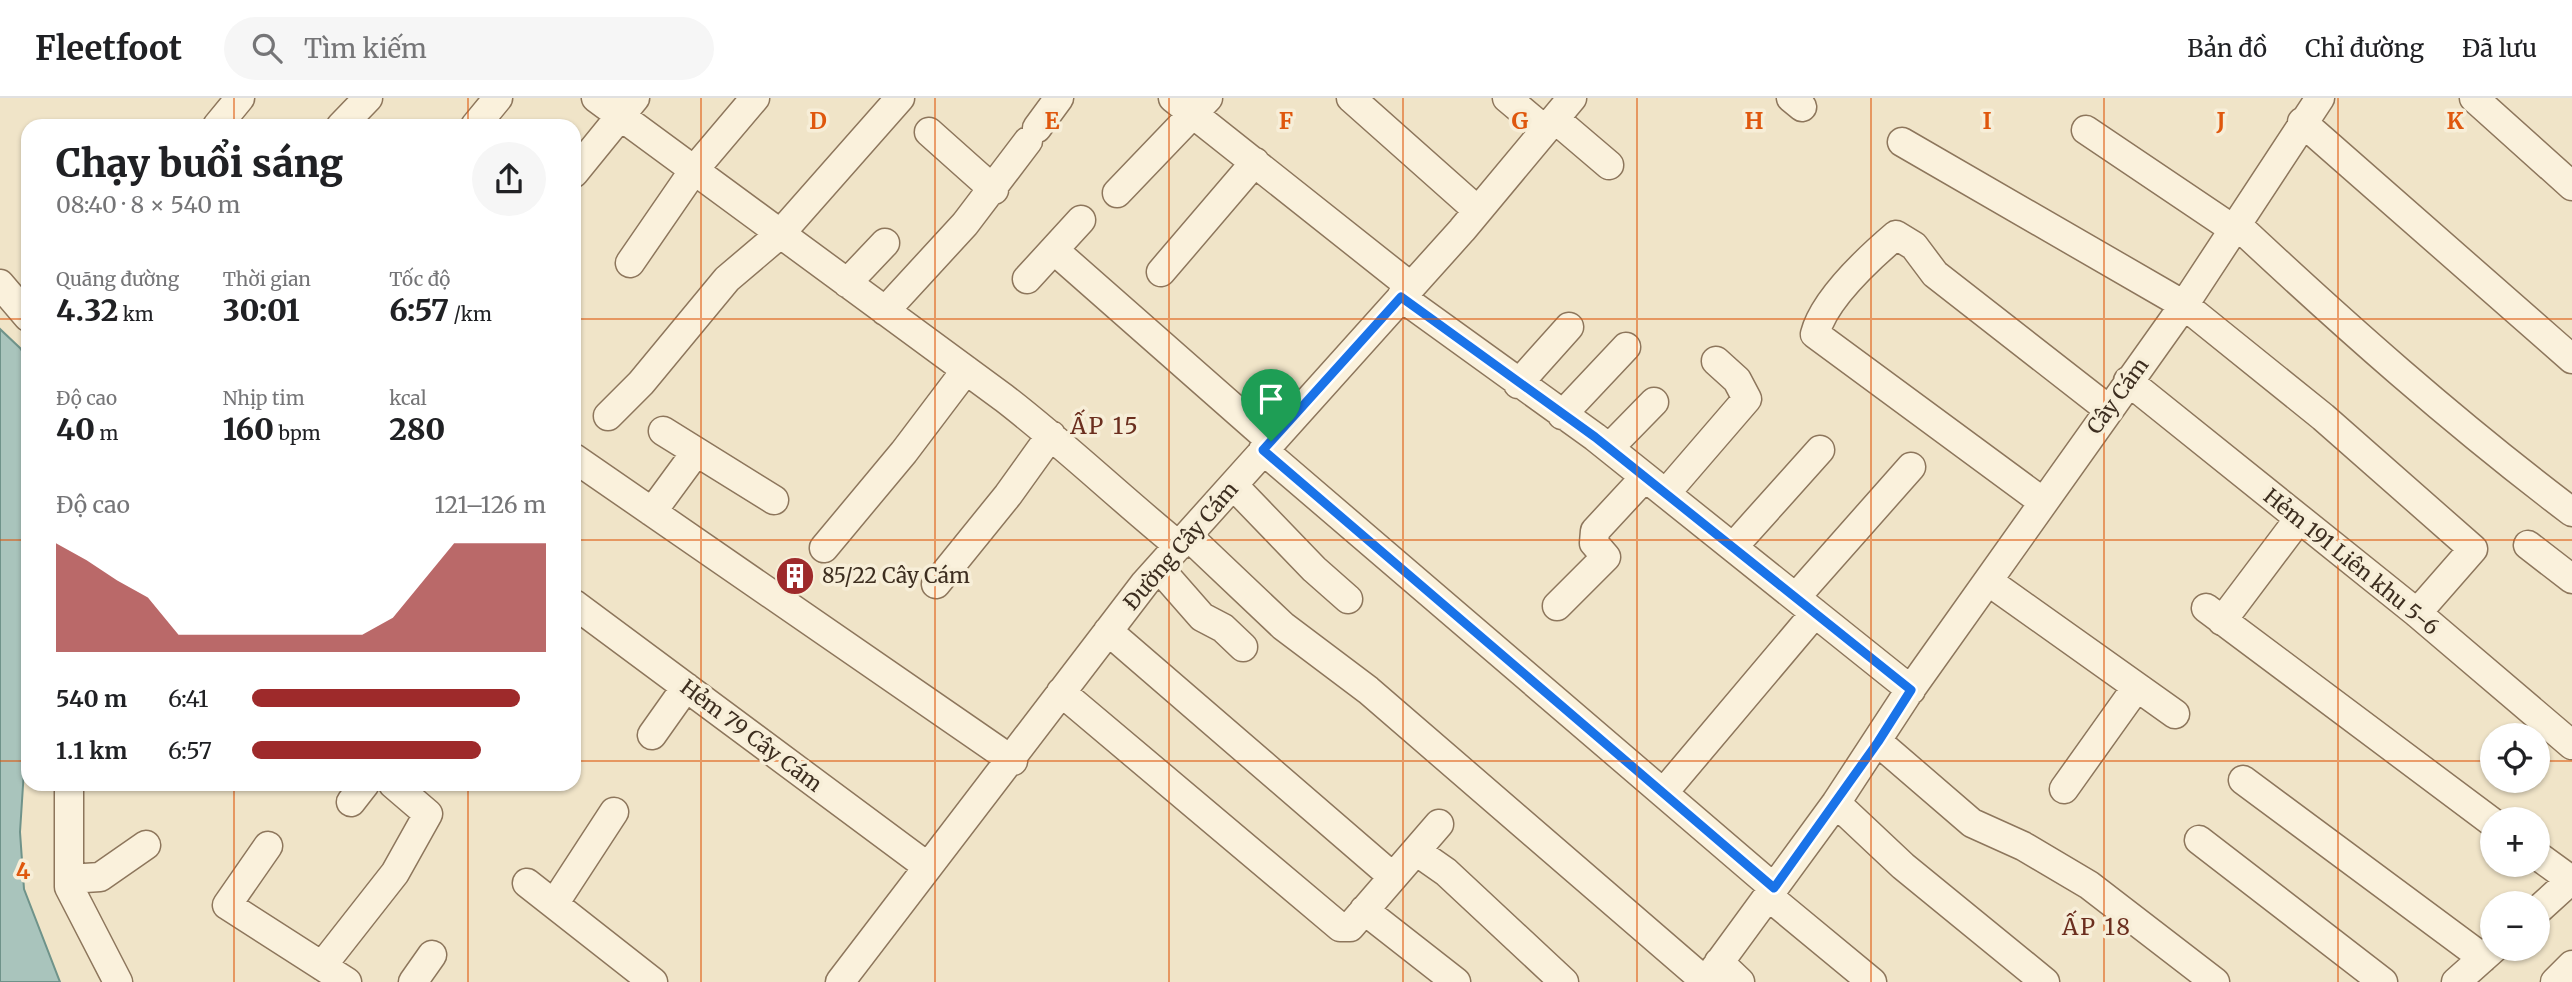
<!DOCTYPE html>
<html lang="vi">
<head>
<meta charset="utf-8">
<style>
	:root { --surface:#fff; --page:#f6f6f6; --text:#202124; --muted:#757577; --line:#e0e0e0; --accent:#9e2a2b }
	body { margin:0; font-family:Merriweather,serif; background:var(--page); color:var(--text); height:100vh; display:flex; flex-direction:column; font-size:26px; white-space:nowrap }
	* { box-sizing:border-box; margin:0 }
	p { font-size:23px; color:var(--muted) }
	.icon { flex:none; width:38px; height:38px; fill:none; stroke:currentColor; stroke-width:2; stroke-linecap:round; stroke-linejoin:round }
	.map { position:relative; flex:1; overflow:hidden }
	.details { position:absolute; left:21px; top:21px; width:560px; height:672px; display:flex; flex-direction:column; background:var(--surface); border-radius:21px; box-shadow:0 2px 5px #0004 }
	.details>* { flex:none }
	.controls { position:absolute; left:2480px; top:625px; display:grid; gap:14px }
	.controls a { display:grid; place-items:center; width:70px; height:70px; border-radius:50%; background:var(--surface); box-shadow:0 2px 5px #0004; font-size:35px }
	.pin { position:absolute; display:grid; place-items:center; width:60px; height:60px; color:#fff; margin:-72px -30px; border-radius:50% 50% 50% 0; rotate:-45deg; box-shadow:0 0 7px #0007 }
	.pin .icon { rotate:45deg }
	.round { display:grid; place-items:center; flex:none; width:74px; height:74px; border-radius:37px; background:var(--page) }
	.summary { display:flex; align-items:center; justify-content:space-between; height:119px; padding:0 35px }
	h1 { font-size:38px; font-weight:800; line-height:52px }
	.stats { display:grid; grid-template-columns:repeat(3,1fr); gap:10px; height:119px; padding:7px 35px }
	.stats div { display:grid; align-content:center }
	.stats b { font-size:30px; font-weight:800 }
	.stats small { font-size:19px; font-weight:400 }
	.stats p { font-size:19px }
	.chart { height:196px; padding:14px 35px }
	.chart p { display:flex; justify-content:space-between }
	.chart svg { width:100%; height:126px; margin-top:7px; fill:var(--accent); opacity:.7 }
	ul { padding:0 35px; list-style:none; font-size:23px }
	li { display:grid; grid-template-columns:112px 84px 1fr; align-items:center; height:52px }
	li i { height:18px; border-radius:9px; background:var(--accent) }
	header { display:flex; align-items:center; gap:42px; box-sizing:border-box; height:98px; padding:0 35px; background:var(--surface); border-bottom:2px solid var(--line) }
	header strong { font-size:33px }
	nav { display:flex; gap:38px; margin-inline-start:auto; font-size:24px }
	.search { width:490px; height:63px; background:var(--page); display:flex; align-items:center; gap:18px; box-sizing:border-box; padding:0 24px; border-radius:38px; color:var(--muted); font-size:26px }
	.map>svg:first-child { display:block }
	.water { fill:#a9c4bc; stroke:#6f938a; stroke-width:2 }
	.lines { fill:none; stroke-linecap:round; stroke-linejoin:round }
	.minor-casing { stroke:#8d765c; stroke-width:31 }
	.minor { stroke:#faf1dc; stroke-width:28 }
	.route-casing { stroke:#fff; stroke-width:14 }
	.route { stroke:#1a73e8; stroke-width:9 }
	.grid { fill:none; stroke:#df570d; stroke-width:2; stroke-opacity:0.55 }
	.labels { text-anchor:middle; stroke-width:7; stroke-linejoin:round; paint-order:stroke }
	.street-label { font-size:21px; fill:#3d2e20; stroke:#f7eed8 }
	.poi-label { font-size:21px; fill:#3d2e20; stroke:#f7eed8; text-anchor:start }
	.neighbourhood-label { font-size:23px; letter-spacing:2px; fill:#6b2e1e; stroke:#f7eed8 }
	.grid-label { font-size:23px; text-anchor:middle; font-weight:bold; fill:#df570d; stroke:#f7eed8; stroke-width:7; stroke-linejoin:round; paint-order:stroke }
</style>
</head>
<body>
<header>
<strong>Fleetfoot</strong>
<div class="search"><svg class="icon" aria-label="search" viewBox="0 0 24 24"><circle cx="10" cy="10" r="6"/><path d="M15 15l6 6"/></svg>Tìm kiếm</div>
<nav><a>Bản đồ</a><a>Chỉ đường</a><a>Đã lưu</a></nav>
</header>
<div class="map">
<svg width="2572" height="884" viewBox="0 0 2572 884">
	<rect width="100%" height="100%" fill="#f0e4c8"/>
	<path class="water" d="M0,231L20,250L28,262V610L20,734L24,791L60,884H0Z"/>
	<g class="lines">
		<g class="minor-casing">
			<path id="minor" d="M596,0L1004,300C1065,347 1120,400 1179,448
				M1173,0L1410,188
				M1351,0L1477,112
				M1507,0L1545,32
				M1791,0L1802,9
				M2474,0L2572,88
				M1555,21L1609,67
				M2302,24L2572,261
				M217,28L240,0
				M341,28L368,0
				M475,28L498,0
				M1037,30L1059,0
				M2086,32L2233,131
				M929,34L994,92
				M1902,44L2184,207L2323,319L2473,451L2417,515
				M574,75L635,0
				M1117,95L1208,0
				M2236,126C2345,228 2453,324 2572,414
				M1054,152L1271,343
				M630,165L694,72L755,0
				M1161,174L1255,64
				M1027,181L1081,122
				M847,185L885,145
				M0,186L28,219
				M1401,199L1595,339L1911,592
				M885,213L965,126L1028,43
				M2128,283L2417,515L2572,647
				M1518,286L1569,229
				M1562,317L1626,249
				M608,318L641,285L727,181L780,136L900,0
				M663,333L774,402
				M1609,350L1654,304
				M1263,352L1774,790
				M574,360L1013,663
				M1234,388L1314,471L1348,501
				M1666,395L1747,301L1737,282L1716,263
				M2043,404L1815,236C1824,201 1869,160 1896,137L1914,148L1935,176L2108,311
				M652,414L696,354
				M1188,438L1283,528L1368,592L1705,883
				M2528,447L2572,481
				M1734,448L1820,352
				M824,450L904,354L966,272
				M1159,470L1202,519L1223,530L1243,549
				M1988,483L2175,616
				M936,486L1008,397L1051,337
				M1796,499L1911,369
				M574,506L928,769
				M1557,508L1606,459L1594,445L1595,433L1645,379
				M2206,510L2492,724
				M2222,523L2298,422
				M1108,533L1393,779
				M1061,594L1340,829H1350L1439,726
				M652,637L686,589
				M1878,644L1972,725L2023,748L2089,787L2215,884
				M2243,682L2483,860
				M69,686V789L118,884
				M2064,691L2136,590
				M1664,694L1815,515
				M351,704L365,686
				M1836,705L1903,768L2045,884
				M2199,742L2383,884
				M268,748L227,807L347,884
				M1416,753L1446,774L1564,884
				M2538,758L2571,782
				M69,781L100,779L146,747
				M527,785L653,884
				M1768,798L1872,884
				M554,806L614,714
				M1364,812L1456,884
				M2538,812L2572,781
				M1719,864L1740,884
				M322,868L395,775L428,716L393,686
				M413,884L432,857
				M840,884L1145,485L1462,132L1572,0
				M1705,884L1836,705L1906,598L2184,207L2320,0
				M2456,884L2494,850
				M2555,884L2572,867"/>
		</g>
		<use href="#minor" class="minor"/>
	</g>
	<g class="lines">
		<g class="route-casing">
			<path id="route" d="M1401,199L1595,339L1911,592L1878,644L1774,790L1263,352Z"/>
		</g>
		<use href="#route" class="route"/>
	</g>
	<path class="grid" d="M234,0V28M468,0V28M701,0V884M935,0V884M1169,0V884M1403,0V884M1637,0V884M1871,0V884M2104,0V884M2338,0V884M0,221H28M574,221H2572M0,442H28M574,442H2572M0,663H28M574,663H2492M2538,663H2572M234,686V884M468,686V884"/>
	<defs>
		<g id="building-disc" transform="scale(2.0125)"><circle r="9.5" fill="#9e2a2b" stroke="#f7eed8"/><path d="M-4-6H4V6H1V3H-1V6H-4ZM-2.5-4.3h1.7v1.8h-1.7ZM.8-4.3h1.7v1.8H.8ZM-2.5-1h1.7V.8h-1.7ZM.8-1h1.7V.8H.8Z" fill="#fff"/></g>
	</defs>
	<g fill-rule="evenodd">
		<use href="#building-disc" x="795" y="478"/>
	</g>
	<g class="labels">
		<g class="street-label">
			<text transform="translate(2118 298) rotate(-54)" y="7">Cây Cám</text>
			<text transform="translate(1181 448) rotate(-49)" y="7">Đường Cây Cám</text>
			<text transform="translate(2351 464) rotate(39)" y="7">Hẻm 191 Liên khu 5-6</text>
			<text transform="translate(751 638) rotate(37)" y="7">Hẻm 79 Cây Cám</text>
		</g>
		<g class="poi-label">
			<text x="822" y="485">85/22 Cây Cám</text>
		</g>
		<g class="neighbourhood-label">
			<text x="1105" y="336">ẤP 15</text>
			<text x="2097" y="837">ẤP 18</text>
		</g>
	</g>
	<g class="grid-label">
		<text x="818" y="31">D</text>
		<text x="1052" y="31">E</text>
		<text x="1286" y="31">F</text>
		<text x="1520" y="31">G</text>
		<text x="1754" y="31">H</text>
		<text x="1987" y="31">I</text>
		<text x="2221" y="31">J</text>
		<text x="2455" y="31">K</text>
		<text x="23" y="781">4</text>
	</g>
</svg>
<div class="controls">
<a><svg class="icon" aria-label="locate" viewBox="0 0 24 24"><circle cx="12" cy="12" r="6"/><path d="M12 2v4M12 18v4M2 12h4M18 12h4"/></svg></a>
<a>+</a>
<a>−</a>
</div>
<div class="pin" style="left:1271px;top:343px;background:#1e9e55"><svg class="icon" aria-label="arrive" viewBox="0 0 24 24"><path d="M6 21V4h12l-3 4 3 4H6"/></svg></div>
<section class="details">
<div class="summary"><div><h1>Chạy buổi sáng</h1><p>08:40 · 8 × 540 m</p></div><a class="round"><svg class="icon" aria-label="share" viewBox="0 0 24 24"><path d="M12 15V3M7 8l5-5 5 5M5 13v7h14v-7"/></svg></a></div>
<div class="stats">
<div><p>Quãng đường</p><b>4.32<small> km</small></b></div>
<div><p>Thời gian</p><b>30:01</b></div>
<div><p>Tốc độ</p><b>6:57<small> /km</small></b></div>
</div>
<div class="stats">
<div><p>Độ cao</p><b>40<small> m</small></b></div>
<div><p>Nhịp tim</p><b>160<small> bpm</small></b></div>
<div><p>kcal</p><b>280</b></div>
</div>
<div class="chart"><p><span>Độ cao</span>121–126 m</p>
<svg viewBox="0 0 160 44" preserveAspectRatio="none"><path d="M0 44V6L10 12L20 19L30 25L40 38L50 38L60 38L70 38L80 38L90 38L100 38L110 32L120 19L130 6L140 6L150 6L160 6V44z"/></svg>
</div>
<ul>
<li><b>540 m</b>6:41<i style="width:91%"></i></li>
<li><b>1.1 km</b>6:57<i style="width:78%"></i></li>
</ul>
</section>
</div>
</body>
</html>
